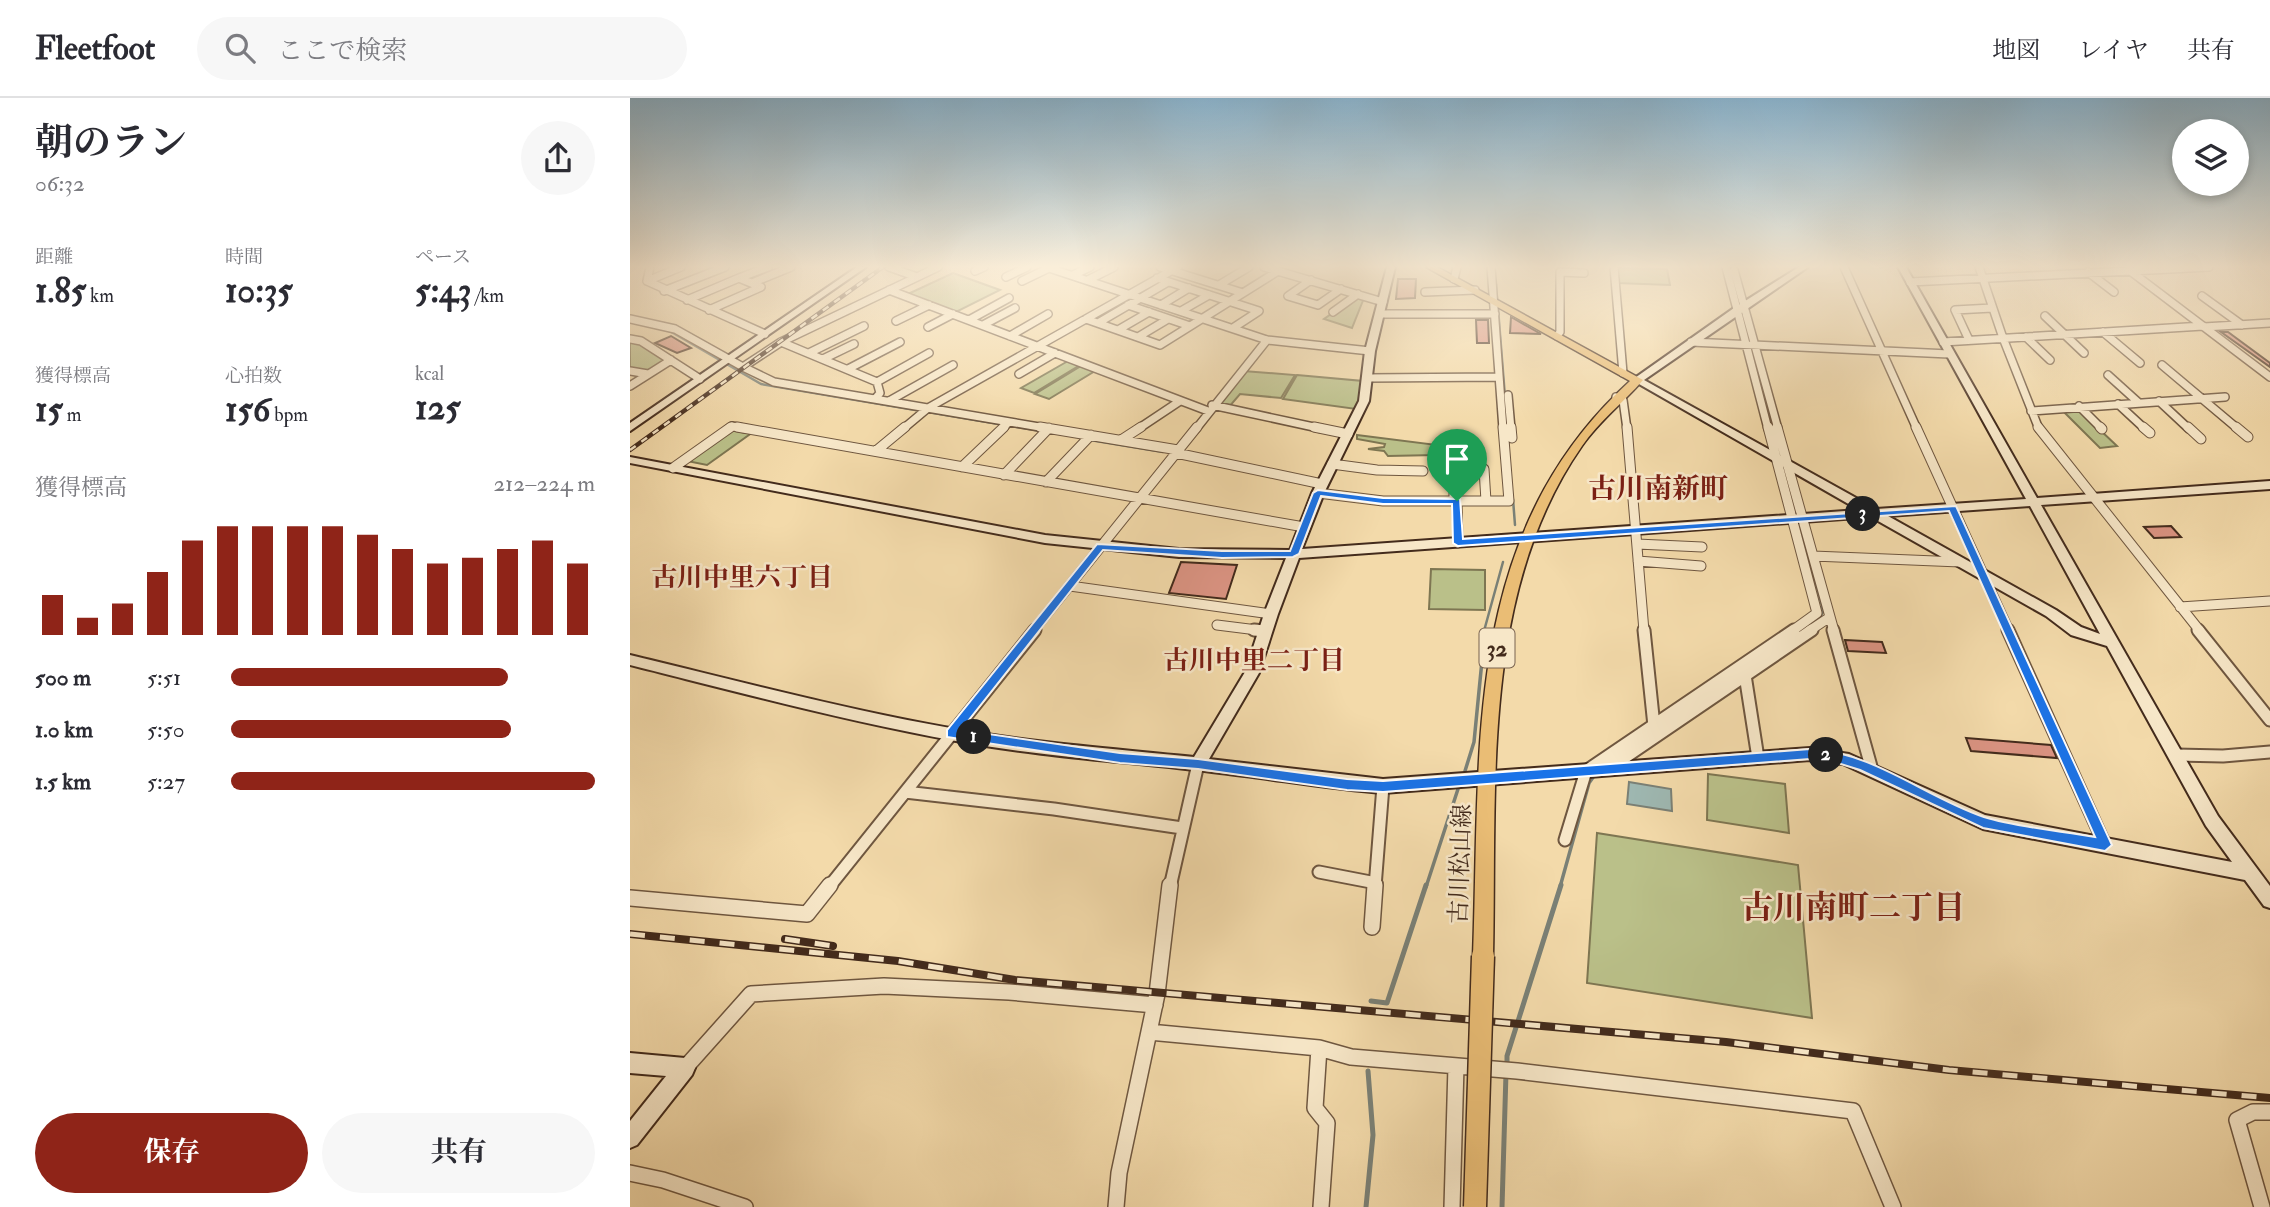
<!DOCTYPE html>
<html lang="ja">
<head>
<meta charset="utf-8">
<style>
	:root { --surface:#fff; --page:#f7f7f7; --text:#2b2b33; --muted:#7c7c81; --line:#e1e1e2; --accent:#8f2418 }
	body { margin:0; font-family:"IM FELL Double Pica","Noto Serif JP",serif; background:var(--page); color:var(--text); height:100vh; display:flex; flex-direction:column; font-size:26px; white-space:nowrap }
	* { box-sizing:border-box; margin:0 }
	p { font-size:23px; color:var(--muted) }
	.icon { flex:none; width:38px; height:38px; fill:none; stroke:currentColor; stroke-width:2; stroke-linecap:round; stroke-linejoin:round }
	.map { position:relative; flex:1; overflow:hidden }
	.drawer { display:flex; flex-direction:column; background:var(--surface); width:630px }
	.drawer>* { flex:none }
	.controls { position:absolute; left:1542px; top:21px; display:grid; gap:14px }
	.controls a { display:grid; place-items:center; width:77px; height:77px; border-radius:50%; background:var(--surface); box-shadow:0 4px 10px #0003; font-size:35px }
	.pin { position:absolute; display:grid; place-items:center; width:60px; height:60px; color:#fff; margin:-72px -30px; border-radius:50% 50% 50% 0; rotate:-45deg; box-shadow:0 0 7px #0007 }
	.pin .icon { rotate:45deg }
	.km { position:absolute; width:35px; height:35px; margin:-18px; border-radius:50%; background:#222; color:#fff; font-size:19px; line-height:35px; text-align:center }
	.round { display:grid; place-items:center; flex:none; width:74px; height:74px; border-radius:37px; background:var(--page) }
	.headline { display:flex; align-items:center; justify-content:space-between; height:119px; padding:0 35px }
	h1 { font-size:38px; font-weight:700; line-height:52px }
	.figures { display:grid; grid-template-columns:repeat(3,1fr); gap:10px; height:119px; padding:7px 35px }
	.figures div { display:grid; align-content:center }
	.figures b { font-size:35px; font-weight:700 }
	.figures small { font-size:19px; font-weight:400 }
	.figures p { font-size:19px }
	.chart { height:196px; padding:14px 35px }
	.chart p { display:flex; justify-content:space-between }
	.chart svg { width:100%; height:126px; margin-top:7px; stroke:var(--accent); stroke-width:6 }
	.button { display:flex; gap:14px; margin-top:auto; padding:14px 35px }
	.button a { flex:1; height:80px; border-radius:42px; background:var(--accent); color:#fff; font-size:28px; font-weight:700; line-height:80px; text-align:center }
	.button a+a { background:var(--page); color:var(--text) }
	ul { padding:0 35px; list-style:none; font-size:23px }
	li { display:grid; grid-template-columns:112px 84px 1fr; align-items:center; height:52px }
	li i { height:18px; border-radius:9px; background:var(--accent) }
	header { display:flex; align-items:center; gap:42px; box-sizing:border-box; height:98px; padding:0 35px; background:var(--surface); border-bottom:2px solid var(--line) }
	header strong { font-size:33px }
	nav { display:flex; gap:38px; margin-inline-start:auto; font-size:24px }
	.search { width:490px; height:63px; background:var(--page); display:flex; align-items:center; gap:18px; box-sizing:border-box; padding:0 24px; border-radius:38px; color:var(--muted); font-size:26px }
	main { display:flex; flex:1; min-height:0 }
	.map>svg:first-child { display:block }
	.green { fill:#bac089; stroke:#7e7652; stroke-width:2 }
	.water { fill:#9eb8b2; stroke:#7a8076; stroke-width:2 }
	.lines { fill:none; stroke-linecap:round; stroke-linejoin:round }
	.stream-far2 { stroke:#7a8076; stroke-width:2.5 }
	.stream-far1 { stroke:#7a8076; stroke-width:3.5 }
	.stream { stroke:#7a8076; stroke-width:5 }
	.building { fill:#da9382; stroke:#432b1c; stroke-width:2 }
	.street-far3-casing { stroke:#6f5740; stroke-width:10 }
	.street-far2-casing { stroke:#6f5740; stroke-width:11 }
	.street-far1-casing { stroke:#6f5740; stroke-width:15 }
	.street-casing { stroke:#6f5740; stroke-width:18 }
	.secondary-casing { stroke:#432b1c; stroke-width:4 }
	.primary-casing { stroke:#432b1c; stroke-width:3 }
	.street-far3 { stroke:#f7e7c8; stroke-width:7 }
	.street-far2 { stroke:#f7e7c8; stroke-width:9 }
	.street-far1 { stroke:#f7e7c8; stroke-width:11 }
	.street { stroke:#f7e7c8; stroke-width:15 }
	.secondary { fill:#f7e7c8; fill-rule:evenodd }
	.primary { fill:#eabd75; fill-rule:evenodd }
	.rail-far1-casing { stroke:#432b1c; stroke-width:4.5 }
	.rail-casing { stroke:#432b1c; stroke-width:8 }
	.rail-far1 { stroke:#f7e7c8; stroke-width:2.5; stroke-dasharray:7; stroke-linecap:butt }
	.rail { stroke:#f7e7c8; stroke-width:5; stroke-dasharray:15; stroke-linecap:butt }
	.primary-bridge-casing { stroke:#432b1c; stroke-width:25; stroke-linecap:butt }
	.primary-bridge { stroke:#eabd75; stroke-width:22 }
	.route { fill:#1a73e8; stroke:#fff; stroke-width:2; fill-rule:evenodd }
	.labels { text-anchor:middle; stroke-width:5; stroke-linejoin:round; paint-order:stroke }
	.shield { fill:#f7e7c8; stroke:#796350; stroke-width:2 }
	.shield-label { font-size:23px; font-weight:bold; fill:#432b1c }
	.street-label { font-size:24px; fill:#432b1c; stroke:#f7e7c8 }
	.neighbourhood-label { font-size:26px; font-weight:bold; fill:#7a1f14; stroke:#f7e7c8 }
	.quarter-label { font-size:28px; font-weight:bold; fill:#7a1f14; stroke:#f7e7c8 }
	.near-neighbourhood-label { font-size:32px; font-weight:bold; fill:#7a1f14; stroke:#f7e7c8 }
</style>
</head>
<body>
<header>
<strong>Fleetfoot</strong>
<div class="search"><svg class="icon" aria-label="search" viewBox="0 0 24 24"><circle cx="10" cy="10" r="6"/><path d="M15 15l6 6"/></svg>ここで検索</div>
<nav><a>地図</a><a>レイヤ</a><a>共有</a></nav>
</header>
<main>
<section class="drawer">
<div class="headline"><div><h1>朝のラン</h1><p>06:32</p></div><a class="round"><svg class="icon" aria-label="share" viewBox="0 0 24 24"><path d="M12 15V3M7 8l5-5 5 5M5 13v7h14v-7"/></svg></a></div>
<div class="figures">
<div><p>距離</p><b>1.85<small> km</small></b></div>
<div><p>時間</p><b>10:35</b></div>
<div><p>ペース</p><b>5:43<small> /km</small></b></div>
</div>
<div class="figures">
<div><p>獲得標高</p><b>15<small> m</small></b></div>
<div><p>心拍数</p><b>156<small> bpm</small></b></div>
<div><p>kcal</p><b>125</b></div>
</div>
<div class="chart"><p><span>獲得標高</span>212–224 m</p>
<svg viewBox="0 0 160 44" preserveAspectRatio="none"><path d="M5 44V30M15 44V38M25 44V33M35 44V22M45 44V11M55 44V6M65 44V6M75 44V6M85 44V6M95 44V9M105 44V14M115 44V19M125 44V17M135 44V14M145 44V11M155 44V19"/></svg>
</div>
<ul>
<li><b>500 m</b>5:51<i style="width:76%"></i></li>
<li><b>1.0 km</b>5:50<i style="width:77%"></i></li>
<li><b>1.5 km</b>5:27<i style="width:100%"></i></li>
</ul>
<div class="button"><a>保存</a><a>共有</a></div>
</section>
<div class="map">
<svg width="1640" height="1109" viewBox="0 0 1640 1109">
	<rect width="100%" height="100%" fill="#f3daaa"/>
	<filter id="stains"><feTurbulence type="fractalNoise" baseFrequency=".00286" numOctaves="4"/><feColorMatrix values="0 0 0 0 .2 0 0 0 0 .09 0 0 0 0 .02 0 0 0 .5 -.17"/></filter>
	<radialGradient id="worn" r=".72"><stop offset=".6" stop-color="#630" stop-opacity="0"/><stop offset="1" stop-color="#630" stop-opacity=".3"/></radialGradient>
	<path class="green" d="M985,170L1037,171L1040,187L987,185Z
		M323,175L370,192L326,214L278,196Z
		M727,198L734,200L722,230L694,221Z
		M3,243L8,244L38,262L20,274L0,273V245Z
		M438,263L450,267L404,295L391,290Z
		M451,268L465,273L419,301L405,296Z
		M613,273L665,277L651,300L610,296L599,309L585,306Z
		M667,277L733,283L732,298L726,311L653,301Z
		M1449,312L1487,348L1470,350L1433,313Z
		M103,330L123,334L77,367L57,363Z
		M727,337L807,347L806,357L758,358L754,353L738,351L754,349L755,346L727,341Z
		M801,471L855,472V512L799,511Z
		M1078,676L1155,686L1159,735L1077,722Z
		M967,735L1168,767L1182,920L957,885Z"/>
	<path class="water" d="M999,684L1041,691L1042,713L997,706Z"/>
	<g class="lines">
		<path class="stream-far2" d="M866,186L867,201
			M1104,188L1109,203
			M868,210L875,299
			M1112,216L1143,331
			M38,232L131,286L411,333
			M1394,302L1406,330
			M875,307L877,330
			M1145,339L1150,357
			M460,342L533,354
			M1154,373L1166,413
			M883,401L885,427
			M1170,429L1192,508L1193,514L1189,522
			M854,533L873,464"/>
		<path class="stream-far1" d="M835,673L844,644L855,532
			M796,789L828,691
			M930,789L959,685L964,678"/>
		<path class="stream" d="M741,903L757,905L796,787
			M877,967V958L931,787
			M736,1109L743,1037L738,973
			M872,1109L876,975"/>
	</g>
	<path class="building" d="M768,181H786L785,200L766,201Z
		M881,219L911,236L880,235Z
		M846,222H858L859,245H847Z
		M1591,234H1598L1640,265V269Z
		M41,238L61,250L47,255L25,245Z
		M1541,428L1551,439L1524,440L1514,429Z
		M551,464L607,467L596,501L539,495Z
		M1215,542L1252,544L1256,555L1218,553Z
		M1336,640L1421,647L1427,660L1341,653Z"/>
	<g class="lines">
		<g class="street-far3-casing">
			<path id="street-far3" d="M20,169L17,183L51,169
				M259,169L287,179
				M308,169L151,244L113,269L144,284L421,331
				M416,169L637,242L740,253
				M530,169L613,195
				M634,169L753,204
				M861,169L873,331
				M984,169L993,275
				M1096,169L1138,331
				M1214,169L1287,331
				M1349,169L1373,240L1409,331
				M1104,172L1148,331
				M1499,172L1640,279
				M345,173L354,169
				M1458,174L1484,194
				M443,177L460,169
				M376,179L397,169
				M109,180L138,169
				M527,180L629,213L603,230
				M824,181L827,169
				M458,182L484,169
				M681,182L658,198L688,207L711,191
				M17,183L135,236
				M392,183L421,169
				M1280,184L1579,169
				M122,185L161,169
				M589,187L619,169
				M259,192L578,313
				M34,193L95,169
				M795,194L845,192
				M1572,198L1612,227
				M57,202L109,180L131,189L79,212
				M498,207L560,228
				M531,207L559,190
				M551,213L579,197
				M703,214L728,196
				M751,216H865
				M1415,218L1454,255
				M0,221L45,231L113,269
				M456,221L530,247L648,173
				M339,222L379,200
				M266,223L299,207
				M468,225L538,184
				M353,227L385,210
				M298,229L323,216
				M1574,229L1640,225
				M488,232L519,214
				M1473,234L1510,265
				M380,238L418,216
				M927,238L930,234V174L954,175
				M508,239L538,221
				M1396,239L1420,262
				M0,241L11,243L70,281
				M1339,242L1325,212L1362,210
				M151,244L247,284L250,295L245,301
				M1061,244L1319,256
				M1313,244L1573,228
				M179,255L234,228
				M193,261L224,246
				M1532,267L1608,331
				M218,271L270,244
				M0,273L18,276
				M389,276L425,255
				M1478,277L1509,305
				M738,280L869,279
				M247,284L299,255
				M0,288L41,262
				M878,297L881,331
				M986,299L993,302L997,331
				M259,303L323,267
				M1529,303L1559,331
				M1488,306L1515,331
				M582,307L693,331
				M1449,308L1472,331
				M1401,313L1595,299
				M98,331L102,328L117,331
				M273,331L298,310L548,169
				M372,331L379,324
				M508,331L550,303
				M566,331L637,242"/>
		</g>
		<g class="street-far2-casing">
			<path id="street-far2" d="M107,329L674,429
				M410,329L548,352
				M684,329L718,336
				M881,329L882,340
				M997,329L1014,533
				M1138,329L1187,515L1162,533
				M1147,329L1204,533
				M1286,329L1379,533
				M1408,329L1570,533
				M1470,329L1472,331
				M1513,329L1520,335
				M1558,329L1571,341
				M1606,329L1618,339
				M491,342L511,329
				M246,353L275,329
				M546,355L692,386
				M702,366L747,372L793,373
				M332,369L374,329
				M43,370L101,329
				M374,377L419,330
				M416,384L461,337
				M688,395L753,403H879L873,329
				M824,403V370L849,368L854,371L856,403
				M827,403L828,445
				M1007,446L1072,449
				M1183,458L1330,464
				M1008,463L1071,468
				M440,488L641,516
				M1550,509L1640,503
				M587,527L635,533
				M403,533L567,329
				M1179,533L1200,519"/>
		</g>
		<g class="street-far1-casing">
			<path id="street-far1" d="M624,532L635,533
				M1014,532L1024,628
				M1203,532L1242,672
				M1378,532L1475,747
				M1568,532L1640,622
				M1112,574L1115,577L1128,660
				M1546,657L1593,658L1640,654
				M978,671L1182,532
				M275,694L424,711L552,730
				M935,742L956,673L1164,532
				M689,774L746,785
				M199,789L405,532
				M540,789L568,666
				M745,789L753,688"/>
		</g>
		<g class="street-casing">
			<path id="street" d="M0,800L177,816L200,787
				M742,829L745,787
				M519,934L689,950L721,959L887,973L1223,1013L1263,1109
				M689,950L685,1010L697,1025L691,1109
				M55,970L121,896L254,888L379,894L525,907
				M0,1075L33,1082L115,1109
				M486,1109L489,1075L527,896L540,787
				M822,1109L826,968
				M1632,1109L1607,1022L1623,1014H1640"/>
		</g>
		<g class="secondary-casing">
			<path id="secondary" d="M227,169H236L0,333V325Z
				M757,169H765L745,253L739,303L694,395L672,451L1229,412L1002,282L1104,210L1169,169H1178L1014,282L1246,411L1396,401L1268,169H1276L1407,400L1640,383V391L1411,407L1588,718L1640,788V810L1634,808L1615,782L1353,731L1213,666L1180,662L753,695C698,691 644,681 590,675C502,664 413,659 326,643C216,623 108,594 0,567V557C108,583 217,612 326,631C405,645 485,651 564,659L615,574L634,516L656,460L549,459L415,445L0,365V359L415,437L549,451L660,452L682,395L729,303L735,253ZM1400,408L1470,536L1451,529L1426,512L1258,418ZM1241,419L1416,518L1441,537L1477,548L1576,728L1602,764L1355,717L1219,656L1180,650L753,681L579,661L629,575L648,516L669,460Z
				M0,955L55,960L62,963L65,970L62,977L7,1047L0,1050V1023L36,978L0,975Z"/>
		</g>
		<g class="primary-casing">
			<path id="primary" d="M796,169H807L1013,282C993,305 969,323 952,348C850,494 867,689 863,858L860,865L853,868L846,865L843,858C851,649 831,437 1000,283Z"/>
		</g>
		<use href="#street-far3" class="street-far3"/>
		<use href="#street-far2" class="street-far2"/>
		<use href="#street-far1" class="street-far1"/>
		<use href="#street" class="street"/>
		<use href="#secondary" class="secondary"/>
		<use href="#primary" class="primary"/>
		<g class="rail-far1-casing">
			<path id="rail-far1" d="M0,352L253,169"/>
		</g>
		<g class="rail-casing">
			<path id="rail" d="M0,836L268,863L385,882L1096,944L1319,972L1640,1000
				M155,841L203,848"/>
		</g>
		<use href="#rail-far1" class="rail-far1"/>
		<use href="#rail" class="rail"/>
		<g class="primary-bridge-casing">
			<path id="primary-bridge" d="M845,1109L853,858"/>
		</g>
		<use href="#primary-bridge" class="primary-bridge"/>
	</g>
	<linearGradient id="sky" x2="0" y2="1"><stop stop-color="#8ab6d2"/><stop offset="0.52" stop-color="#faeed9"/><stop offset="1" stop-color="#faeed9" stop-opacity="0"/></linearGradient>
	<rect width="1640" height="324" fill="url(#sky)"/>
	<path class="route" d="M688,392L753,400L830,401L833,441L1326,408L1482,747L1475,753L1353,730L1230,672L1198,662L1180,661L753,694L717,692L568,671L490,665L317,639V632L467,446L592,453H660L683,395ZM691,398L753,406H822L823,445L828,448L1319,413L1465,739C1431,733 1386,729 1354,719C1295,699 1244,654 1180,651L753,683L717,681L568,661L490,655L331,632L473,452L592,460L663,459L669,456Z"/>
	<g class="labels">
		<rect class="shield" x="849.5" y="530.5" width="35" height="39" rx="5"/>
		<g class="shield-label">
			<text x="867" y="558">32</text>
		</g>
		<g class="street-label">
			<text transform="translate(830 766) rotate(-88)" y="8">古川松山線</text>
		</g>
		<g class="neighbourhood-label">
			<text x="112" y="488">古川中里六丁目</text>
			<text x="624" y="571">古川中里二丁目</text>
		</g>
		<g class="quarter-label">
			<text x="1028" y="400">古川南新町</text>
		</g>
		<g class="near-neighbourhood-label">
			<text x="1223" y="820">古川南町二丁目</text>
		</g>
	</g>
	<rect width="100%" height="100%" filter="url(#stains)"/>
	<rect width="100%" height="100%" fill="url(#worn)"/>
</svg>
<div class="controls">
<a><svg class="icon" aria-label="layers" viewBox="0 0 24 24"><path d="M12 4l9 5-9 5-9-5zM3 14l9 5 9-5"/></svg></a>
</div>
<div class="pin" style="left:827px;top:403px;background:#1e9e55"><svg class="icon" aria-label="arrive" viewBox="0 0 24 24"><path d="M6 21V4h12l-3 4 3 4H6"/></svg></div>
<b class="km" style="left:344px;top:639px">1</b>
<b class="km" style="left:1196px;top:657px">2</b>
<b class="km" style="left:1233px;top:416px">3</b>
</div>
</main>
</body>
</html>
